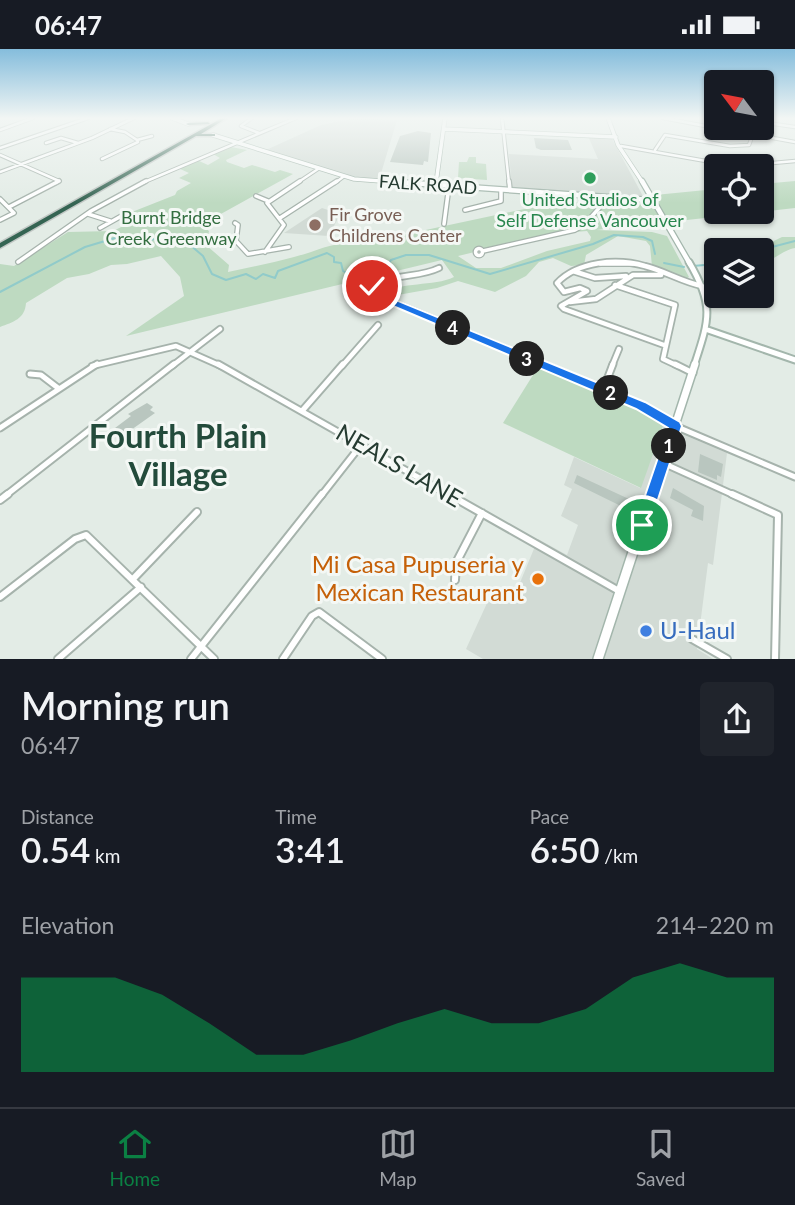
<!DOCTYPE html>
<html lang="en">
<head>
<meta charset="utf-8">
<style>
	:root { --surface:#171b24; --page:#20242c; --text:#f1f3f6; --muted:#9ea1a6; --line:#363941; --accent:#0b8043 }
	body { margin:0; font-family:Lato,sans-serif; background:var(--page); color:var(--text); height:100vh; display:flex; flex-direction:column; font-size:26px; white-space:nowrap }
	* { box-sizing:border-box; margin:0 }
	p { font-size:23px; color:var(--muted) }
	.icon { flex:none; width:38px; height:38px; fill:none; stroke:currentColor; stroke-width:2; stroke-linecap:round; stroke-linejoin:round }
	.map { position:relative; height:610px; overflow:hidden }
	.panel { display:flex; flex-direction:column; background:var(--surface); flex:1 }
	.panel>* { flex:none }
	.needle { width:46px; rotate:302deg }
	.fabs { position:absolute; left:704px; top:21px; display:grid; gap:14px }
	.fabs a { display:grid; place-items:center; width:70px; height:70px; border-radius:7px; background:var(--surface); box-shadow:0 2px 5px #0004; font-size:35px }
	.pin { position:absolute; display:grid; place-items:center; width:60px; height:60px; color:#fff; margin:-30px; border:4px solid #fff; border-radius:50%; box-shadow:0 2px 7px #0007 }
	.km { position:absolute; width:35px; height:35px; margin:-18px; border-radius:50%; background:#222; color:#fff; font-size:19px; line-height:35px; text-align:center }
	.round { display:grid; place-items:center; flex:none; width:74px; height:74px; border-radius:7px; background:var(--page) }
	.overview { display:flex; align-items:center; justify-content:space-between; height:119px; padding:0 21px }
	h1 { font-size:38px; font-weight:600; line-height:52px }
	.metrics { display:grid; grid-template-columns:repeat(3,1fr); gap:10px; height:119px; padding:7px 21px }
	.metrics div { display:grid; align-content:center }
	.metrics b { font-size:35px; font-weight:600 }
	.metrics small { font-size:19px; font-weight:400 }
	.metrics p { font-size:19px }
	.chart { height:196px; padding:14px 21px }
	.chart p { display:flex; justify-content:space-between }
	.chart svg { width:100%; height:126px; margin-top:7px; fill:var(--accent); opacity:.7 }
	.status { display:flex; justify-content:space-between; align-items:center; height:49px; padding:0 35px; background:var(--surface); direction:ltr }
	.status svg { height:19px; fill:currentColor }
	.dock { display:flex; justify-content:space-around; align-items:center; height:98px; border-top:2px solid var(--line); background:var(--surface); font-size:19px; color:var(--muted) }
	.dock a { display:grid; justify-items:center; gap:4px }
	.dock .selected { color:var(--accent) }
	.map>svg:first-child { display:block }
	.built { fill:#d2dbd5 }
	.green { fill:#bedac1; fill-rule:evenodd }
	.lines { fill:none; stroke-linecap:round; stroke-linejoin:round }
	.stream { stroke:#91cbca; stroke-width:2 }
	.building { fill:#b9c6bf }
	.street-far4-casing { stroke:#a6b3ac; stroke-width:4.5 }
	.street-far3-casing { stroke:#a6b3ac; stroke-width:6 }
	.street-far2-casing { stroke:#a6b3ac; stroke-width:8 }
	.street-far1-casing { stroke:#a6b3ac; stroke-width:9 }
	.street-casing { stroke:#a6b3ac; stroke-width:10 }
	.secondary-far4-casing { stroke:#a3b6ac; stroke-width:5 }
	.secondary-far3-casing { stroke:#a3b6ac; stroke-width:7 }
	.secondary-far2-casing { stroke:#a3b6ac; stroke-width:9 }
	.secondary-far1-casing { stroke:#a3b6ac; stroke-width:10 }
	.secondary-casing { stroke:#a3b6ac; stroke-width:12 }
	.highway-casing { stroke:#c2c8c5; stroke-width:3 }
	.street-far4 { stroke:#fff; stroke-width:2.5 }
	.street-far3 { stroke:#fff; stroke-width:3.5 }
	.street-far2 { stroke:#fff; stroke-width:4.5 }
	.street-far1 { stroke:#fff; stroke-width:5 }
	.street { stroke:#fff; stroke-width:6 }
	.secondary-far4 { stroke:#fff; stroke-width:3.5 }
	.secondary-far3 { stroke:#fff; stroke-width:4.5 }
	.secondary-far2 { stroke:#fff; stroke-width:5 }
	.secondary-far1 { stroke:#fff; stroke-width:7 }
	.secondary { stroke:#fff; stroke-width:9 }
	.highway { fill:#346452; fill-rule:evenodd }
	.route { fill:#1a73e8; stroke:#fff; stroke-width:2 }
	.leisure-dot { fill:#2e9e5b; stroke:#f4f8f5; stroke-width:2.5 }
	.education-dot { fill:#8d6e63; stroke:#f4f8f5; stroke-width:2.5 }
	.food-dot { fill:#e8710a; stroke:#f4f8f5; stroke-width:2.5 }
	.shop-dot { fill:#3f7fe0; stroke:#f4f8f5; stroke-width:2.5 }
	.labels { text-anchor:middle; stroke-width:6; stroke-linejoin:round; paint-order:stroke }
	.far-street-label { font-size:18px; fill:#253b31; stroke:#f4f8f5 }
	.far-leisure-label { font-size:18px; fill:#27864d; stroke:#f4f8f5 }
	.far-education-label { font-size:18px; fill:#785e54; stroke:#f4f8f5; text-anchor:start }
	.far-park-label { font-size:18px; fill:#336e40; stroke:#f4f8f5 }
	.near-street-label { font-size:24px; fill:#253b31; stroke:#f4f8f5 }
	.near-food-label { font-size:24px; fill:#c56008; stroke:#f4f8f5; text-anchor:end }
	.near-shop-label { font-size:24px; fill:#366cbe; stroke:#f4f8f5; text-anchor:start }
	.near-district-label { font-size:33px; font-weight:bold; fill:#234b3b; stroke:#f4f8f5 }
</style>
</head>
<body>
<div class="status"><b>06:47</b><svg viewBox="0 0 49 12"><path d="M0 12V9h3v3zM5 12V6h3v6zM10 12V3h3v9zM15 12V0h3v12zM26 1h20v11H26zM47 4h2v5h-2z"/></svg></div>
<div class="map">
<svg width="795" height="610" viewBox="0 0 795 610">
	<rect width="100%" height="100%" fill="#e3ece6"/>
	<path class="built" d="M355,69L397,71L379,131L350,127L266,101L321,76Z
		M588,87L611,88L644,149L512,140L509,105L598,110Z
		M322,159L340,165L329,187L284,184Z
		M663,377L727,404L713,516L708,514L697,600L713,610H483L466,600L493,541L512,553L538,490L567,506L578,476L561,467L572,440L564,436L574,408L640,439Z"/>
	<path class="green" d="M231,98L247,101L226,111L227,113L244,119L252,116L275,123L280,121L293,125L201,176L209,182L206,196L229,216L228,223C250,218 273,214 294,208C315,203 337,190 360,195L534,158L602,150L642,153L655,146L716,140V163H761V135L795,132V159L596,181L652,183L667,187L689,228L684,231L652,217L650,197L646,192L618,187L586,206L584,216L571,217L553,209L539,213L526,227L495,243L458,232L437,239L392,247L385,245C399,232 434,238 454,228L442,211L126,287L184,247L180,228L161,207L127,215L111,216L89,225L67,229L26,254C25,270 13,273 0,278V215L14,217L68,183L113,182L142,168L132,163L175,146L177,142L191,134L179,129L189,124L178,119L197,111L208,116L220,109L213,105ZM587,182L591,188L590,192L547,202L501,219H476L458,207L550,185Z
		M469,108H476V114L486,115L487,131L458,129L459,113H467Z
		M782,188H795V199C782,201 775,212 761,213V201H755Z
		M538,318L639,360L663,377L641,439L503,374Z"/>
	<g class="lines">
		<path class="stream" d="M761,210L772,198L795,192
			M664,214L684,218
			M693,217L716,215
			M0,243L85,198L115,189L150,191L172,186L182,189L203,207L212,225L226,231L246,225L256,230L263,225L275,229L278,222L327,204L334,208V213L341,214L343,222L359,231L374,224H383L391,211L406,206H429L490,225L593,195L614,186L643,188L652,192L655,205"/>
	</g>
	<path class="building" d="M418,82L431,84L428,113L424,112L423,116L390,113L400,87Z
		M534,89L568,91L572,101H541L536,99Z
		M147,354L153,358L150,361L155,364L131,381L134,383L128,388L125,386L120,390L114,386L120,382L115,379L131,367L128,365Z
		M700,405L723,415L721,428L717,426V431L698,423Z
		M577,426L629,450L627,460L574,434Z
		M673,439L704,457L703,472L691,467L693,461L670,449Z"/>
	<g class="lines">
		<g class="street-far4-casing">
			<path id="street-far4" d="M252,69L241,77L259,84
				M502,69L509,134
				M663,69L716,79
				M761,73L795,78
				M717,79L795,93
				M110,80L125,83L137,91
				M0,81L33,69
				M46,94L61,89L78,94
				M621,97L734,117
				M0,99L88,69
				M655,101L665,86L730,97L749,96L753,85
				M0,106L59,132L56,134
				M102,110L138,93L137,91L152,87
				M742,117L795,112
				M0,123L92,89L134,69
				M142,134L296,69
				M297,134L318,120
				M335,134L343,128"/>
		</g>
		<g class="street-far3-casing">
			<path id="street-far3" d="M509,132L510,141
				M256,147L268,152
				M0,150L14,164L0,171
				M9,158L59,132
				M465,161L501,152V141
				M88,165L110,172
				M280,169L337,132
				M235,174L238,176L236,192L248,205L289,198
				M444,175L449,137
				M100,179L125,165
				M475.5 203a3.5 3.5 0 1 1 7 0a3.5 3.5 0 1 1-7 0Z
				M483,202L575,181L584,176L609,148
				M265,203L284,176L267,154L300,132
				M18,213L91,162L146,132
				M600,215H633"/>
		</g>
		<g class="street-far2-casing">
			<path id="street-far2" d="M439,219C417,230 390,223 371,240L378,247L547,317
				M573,222L595,229L626,227
				M615,236L675,256L663,310L678,317
				M570,253L596,250L633,226H661
				M664,296L564,260L561,257L587,242L580,239L564,243L557,234C578,212 617,209 645,217C665,222 682,233 702,237
				M92,317L176,297L221,317
				M172,317L220,280
				M342,317L378,276
				M612,317L619,300"/>
		</g>
		<g class="street-far1-casing">
			<path id="street-far1" d="M218,315L451,447
				M542,315L640,356L675,377L795,428
				M675,315L693,324
				M30,325L41,326L58,339
				M603,341L613,315
				M302,362L343,315
				M0,379L97,315
				M663,414L736,447
				M5,447L174,315
				M321,447L361,396"/>
		</g>
		<g class="street-casing">
			<path id="street" d="M448,445L619,542
				M732,445L778,466L775,610
				M0,451L8,445
				M133,530L197,463
				M455,531L456,514L482,464
				M0,548L75,490L86,486L214,610
				M692,590L727,610
				M58,610L141,538
				M191,610L322,445
				M283,610L312,567L319,563L382,610"/>
		</g>
		<g class="secondary-far4-casing">
			<path id="secondary-far4" d="M172,69L188,75
				M608,69L618,96L643,134
				M444,80L616,88
				M213,86L354,130L407,134
				M436,134L445,69"/>
		</g>
		<g class="secondary-far3-casing">
			<path id="secondary-far3" d="M383,132L650,151
				M642,132L690,215
				M436,137L437,132"/>
		</g>
		<g class="secondary-far2-casing">
			<path id="secondary-far2" d="M689,213C715,257 709,271 694,317
				M708,281L795,311"/>
		</g>
		<g class="secondary-far1-casing">
			<path id="secondary-far1" d="M652,447L695,315"/>
		</g>
		<g class="secondary-casing">
			<path id="secondary" d="M598,610L652,445"/>
		</g>
		<g class="highway-casing">
			<path id="highway" d="M222,69H227L201,85H215V87H196L0,199V194Z
				M208,73L210,75L188,76L186,75L188,74Z"/>
		</g>
		<use href="#street-far4" class="street-far4"/>
		<use href="#street-far3" class="street-far3"/>
		<use href="#street-far2" class="street-far2"/>
		<use href="#street-far1" class="street-far1"/>
		<use href="#street" class="street"/>
		<use href="#secondary-far4" class="secondary-far4"/>
		<use href="#secondary-far3" class="secondary-far3"/>
		<use href="#secondary-far2" class="secondary-far2"/>
		<use href="#secondary-far1" class="secondary-far1"/>
		<use href="#secondary" class="secondary"/>
		<use href="#highway" class="highway"/>
	</g>
	<linearGradient id="sky" x2="0" y2="1"><stop stop-color="#85bddc"/><stop offset="0.45" stop-color="#f2f6f4"/><stop offset="1" stop-color="#f2f6f4" stop-opacity="0"/></linearGradient>
	<rect width="795" height="154" fill="url(#sky)"/>
	<path class="route" d="M372,234L381,245L645,353L680,373L682,377L648,481L642,484L637,481L635,476L668,379L636,360L374,249L367,244V237Z"/>
	<circle class="leisure-dot" cx="590" cy="129" r="7"/>
	<circle class="education-dot" cx="315" cy="176" r="7"/>
	<circle class="food-dot" cx="538" cy="530" r="7"/>
	<circle class="shop-dot" cx="646" cy="582" r="7"/>
	<g class="labels">
		<g class="far-street-label">
			<text transform="translate(428 136) rotate(4)" y="6">FALK ROAD</text>
		</g>
		<g class="far-leisure-label">
			<text x="590" y="157">United Studios of<tspan x="590" dy="21">Self Defense Vancouver</tspan></text>
		</g>
		<g class="far-education-label">
			<text x="329" y="172">Fir Grove<tspan x="329" dy="21">Childrens Center</tspan></text>
		</g>
		<g class="far-park-label">
			<text x="171" y="175">Burnt Bridge<tspan x="171" dy="21">Creek Greenway</tspan></text>
		</g>
		<g class="near-street-label">
			<text transform="translate(399 417) rotate(30)" y="8">NEALS LANE</text>
		</g>
		<g class="near-food-label">
			<text x="524" y="524">Mi Casa Pupuseria y<tspan x="524" dy="28">Mexican Restaurant</tspan></text>
		</g>
		<g class="near-shop-label">
			<text x="660" y="590">U-Haul</text>
		</g>
		<g class="near-district-label">
			<text x="178" y="399">Fourth Plain<tspan x="178" dy="38">Village</tspan></text>
		</g>
	</g>
</svg>
<div class="fabs">
<a><svg class="needle" viewBox="-14 -14 28 28"><path d="M0-13l5 13h-10z" fill="#e53935"/><path d="M0 13l5-13h-10z" fill="#9ea1a6"/></svg></a>
<a><svg class="icon" aria-label="locate" viewBox="0 0 24 24"><circle cx="12" cy="12" r="6"/><path d="M12 2v4M12 18v4M2 12h4M18 12h4"/></svg></a>
<a><svg class="icon" aria-label="layers" viewBox="0 0 24 24"><path d="M12 4l9 5-9 5-9-5zM3 14l9 5 9-5"/></svg></a>
</div>
<div class="pin" style="left:642px;top:476px;background:#1e9e55"><svg class="icon" aria-label="arrive" viewBox="0 0 24 24"><path d="M6 21V4h12l-3 4 3 4H6"/></svg></div>
<div class="pin" style="left:372px;top:237px;background:#d93025"><svg class="icon" aria-label="check" viewBox="0 0 24 24"><path d="M5 12l5 5 9-10"/></svg></div>
<b class="km" style="left:669px;top:397px">1</b>
<b class="km" style="left:611px;top:344px">2</b>
<b class="km" style="left:527px;top:310px">3</b>
<b class="km" style="left:453px;top:279px">4</b>
</div>
<section class="panel">
<div class="overview"><div><h1>Morning run</h1><p>06:47</p></div><a class="round"><svg class="icon" aria-label="share" viewBox="0 0 24 24"><path d="M12 15V3M7 8l5-5 5 5M5 13v7h14v-7"/></svg></a></div>
<div class="metrics">
<div><p>Distance</p><b>0.54<small> km</small></b></div>
<div><p>Time</p><b>3:41</b></div>
<div><p>Pace</p><b>6:50<small> /km</small></b></div>
</div>
<div class="chart"><p><span>Elevation</span>214–220 m</p>
<svg viewBox="0 0 160 44" preserveAspectRatio="none"><path d="M0 44V11L10 11L20 11L30 17L40 27L50 38L60 38L70 33L80 27L90 22L100 27L110 27L120 22L130 11L140 6L150 11L160 11V44z"/></svg>
</div>
</section>
<nav class="dock">
<a class="selected"><svg class="icon" aria-label="home" viewBox="0 0 24 24"><path d="M3 11l9-7 9 7M6 9v11h12V9"/></svg>Home</a>
<a><svg class="icon" aria-label="map" viewBox="0 0 24 24"><path d="M3 6l6-2 6 2 6-2v14l-6 2-6-2-6 2zM9 4v14M15 6v14"/></svg>Map</a>
<a><svg class="icon" aria-label="saved" viewBox="0 0 24 24"><path d="M7 4h10v16l-5-4-5 4z"/></svg>Saved</a>
</nav>
</body>
</html>
